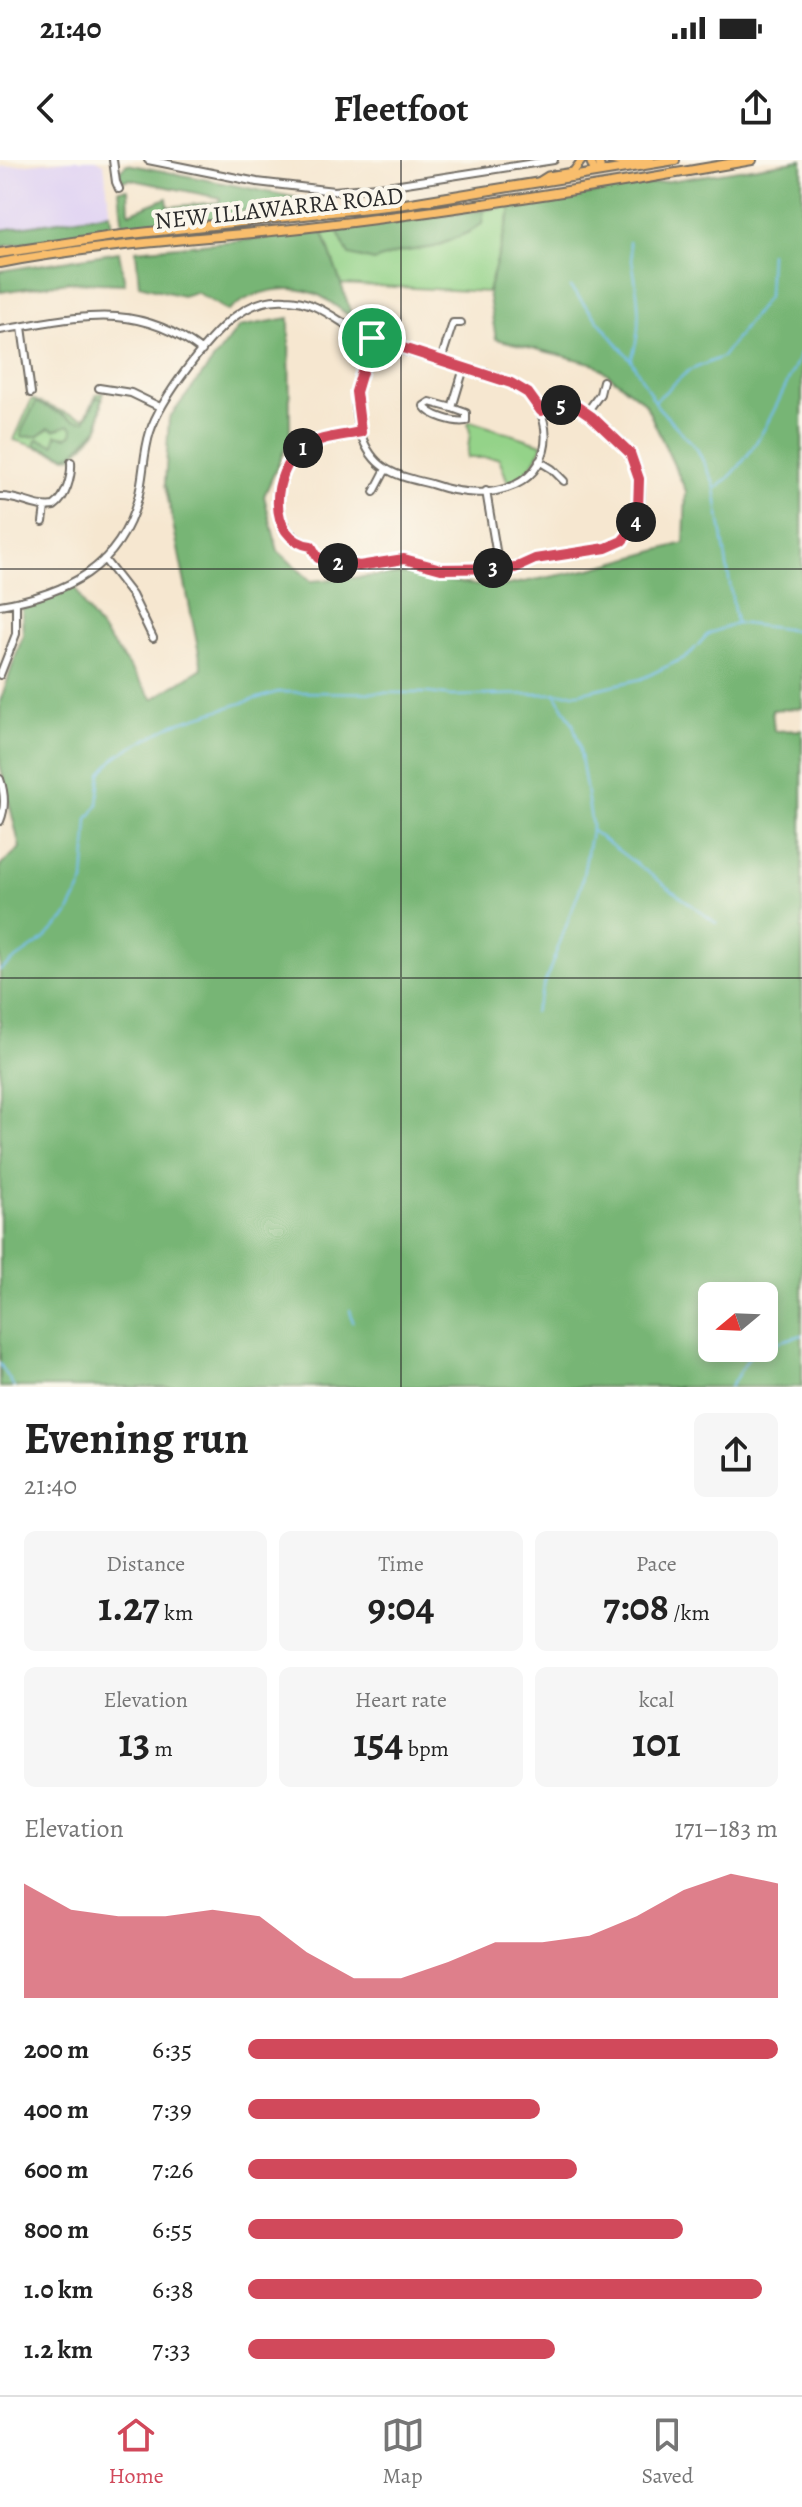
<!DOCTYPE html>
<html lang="en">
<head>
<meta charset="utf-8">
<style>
	:root { --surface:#fff; --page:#f6f6f6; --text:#222; --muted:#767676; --line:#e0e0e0; --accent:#d1495b }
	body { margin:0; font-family:Alegreya,serif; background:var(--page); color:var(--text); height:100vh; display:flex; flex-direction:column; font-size:30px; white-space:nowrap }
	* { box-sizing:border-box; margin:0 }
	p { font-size:26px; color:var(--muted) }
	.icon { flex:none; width:44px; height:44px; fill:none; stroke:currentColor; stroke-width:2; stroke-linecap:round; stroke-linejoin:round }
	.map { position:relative; height:1227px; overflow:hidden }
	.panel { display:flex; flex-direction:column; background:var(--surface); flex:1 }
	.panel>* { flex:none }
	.needle { width:52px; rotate:251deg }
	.controls { position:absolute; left:698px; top:1122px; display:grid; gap:16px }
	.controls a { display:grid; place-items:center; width:80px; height:80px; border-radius:12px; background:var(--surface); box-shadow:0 4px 12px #0003; font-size:40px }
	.pin { position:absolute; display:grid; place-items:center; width:68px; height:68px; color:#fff; margin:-34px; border:4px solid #fff; border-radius:50%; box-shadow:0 2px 8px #0007 }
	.km { position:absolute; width:40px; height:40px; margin:-20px; border-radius:50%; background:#222; color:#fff; font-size:22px; line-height:40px; text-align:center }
	.round { display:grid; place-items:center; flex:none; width:84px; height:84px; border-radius:12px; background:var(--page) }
	.summary { display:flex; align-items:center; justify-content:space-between; height:136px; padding:0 24px }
	h1 { font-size:44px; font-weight:700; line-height:60px }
	.stats { display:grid; grid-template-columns:repeat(3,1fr); gap:12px; height:136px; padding:8px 24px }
	.stats div { display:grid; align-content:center; border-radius:12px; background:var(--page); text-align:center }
	.stats b { font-size:40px; font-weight:700 }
	.stats small { font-size:22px; font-weight:400 }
	.stats p { font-size:22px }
	.chart { height:224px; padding:16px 24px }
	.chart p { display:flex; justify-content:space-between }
	.chart svg { width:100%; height:144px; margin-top:8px; fill:var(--accent); opacity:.7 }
	ul { padding:0 24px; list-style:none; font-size:26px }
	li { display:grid; grid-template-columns:128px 96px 1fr; align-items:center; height:60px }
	li i { height:20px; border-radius:10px; background:var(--accent) }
	.status { display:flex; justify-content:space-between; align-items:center; height:56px; padding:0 40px; background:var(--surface); direction:ltr }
	.status svg { height:22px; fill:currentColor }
	header { display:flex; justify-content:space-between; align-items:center; height:104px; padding:0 24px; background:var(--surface); font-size:36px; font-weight:700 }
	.menu { display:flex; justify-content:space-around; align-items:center; height:112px; border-top:2px solid var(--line); background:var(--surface); font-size:22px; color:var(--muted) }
	.menu a { display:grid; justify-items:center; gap:4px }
	.menu .selected { color:var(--accent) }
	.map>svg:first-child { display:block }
	.built { fill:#e1d4f3 }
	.green { fill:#94d389; stroke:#607f5a; stroke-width:2 }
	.forest { fill:#77b575; stroke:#517050; stroke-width:2; fill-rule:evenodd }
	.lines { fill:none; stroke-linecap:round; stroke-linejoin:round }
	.stream { stroke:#77bfef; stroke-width:2 }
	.minor-casing { stroke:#726d65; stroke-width:10 }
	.major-casing { stroke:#726d65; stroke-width:11 }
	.highway-casing { stroke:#726d65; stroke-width:12 }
	.minor { stroke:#fff; stroke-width:6 }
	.major { stroke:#f9be6d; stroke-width:7 }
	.highway { stroke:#f9be6d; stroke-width:8 }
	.route-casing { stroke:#fff; stroke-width:16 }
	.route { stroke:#d1495b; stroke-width:10 }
	.grid { fill:none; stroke:#2b2b2b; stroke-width:2; stroke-opacity:0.55 }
	.labels { text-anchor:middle; stroke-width:8; stroke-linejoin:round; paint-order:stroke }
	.street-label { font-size:24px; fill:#2b2b2b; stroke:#fbf7ec }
</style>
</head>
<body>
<div class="status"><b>21:40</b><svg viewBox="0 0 49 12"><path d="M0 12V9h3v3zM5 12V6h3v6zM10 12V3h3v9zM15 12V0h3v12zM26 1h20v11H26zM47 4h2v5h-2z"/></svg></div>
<header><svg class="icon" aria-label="back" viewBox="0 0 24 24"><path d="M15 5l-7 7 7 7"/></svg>Fleetfoot<svg class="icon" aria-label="share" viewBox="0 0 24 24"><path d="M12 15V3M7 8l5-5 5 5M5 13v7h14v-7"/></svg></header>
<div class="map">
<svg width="802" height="1227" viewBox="0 0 802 1227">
	<rect width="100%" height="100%" fill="#fbf7ec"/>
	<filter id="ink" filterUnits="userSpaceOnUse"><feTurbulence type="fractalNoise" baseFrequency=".0125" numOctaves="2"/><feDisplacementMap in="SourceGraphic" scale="16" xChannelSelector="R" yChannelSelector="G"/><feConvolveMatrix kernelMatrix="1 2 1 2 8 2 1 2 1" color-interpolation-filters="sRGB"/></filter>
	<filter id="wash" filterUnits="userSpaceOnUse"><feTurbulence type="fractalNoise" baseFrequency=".006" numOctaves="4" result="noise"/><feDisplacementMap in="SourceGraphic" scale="32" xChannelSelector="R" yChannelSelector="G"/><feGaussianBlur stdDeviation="1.8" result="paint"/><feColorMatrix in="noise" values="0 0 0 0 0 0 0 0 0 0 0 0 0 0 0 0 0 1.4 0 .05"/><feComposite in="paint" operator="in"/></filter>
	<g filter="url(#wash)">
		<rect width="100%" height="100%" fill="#f6e7d0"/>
		<path class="built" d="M69,0H96L104,4L110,53L0,70V7Z"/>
		<path class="green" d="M512,46L488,132L341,124L323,73Z
			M103,233L99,268L74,296L67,297L14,280L32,239L63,252L85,258L97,234Z
			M470,261L542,284C537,303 526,315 508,323L499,298H467L470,272L468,264Z"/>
		<path class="forest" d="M802,0V548L772,550L774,571L802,570V1227H0V706L20,688L0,604V542L23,475L22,449L75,426L84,446L153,539L202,508L165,324L169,258L239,167L289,158L290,277L264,336L278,391L311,421L403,414L493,428L591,409L684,383L686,331L645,243L595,204L496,179L488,132L512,46ZM712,1136H764V1188H712Z
			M127,4L308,40L257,45L228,58L123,68L119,30L128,29L129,53L167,38L168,47L219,42L220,38L129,19L122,21L119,11Z
			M484,50L482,64L469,72L435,87L400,92L374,101L349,95L337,71Z
			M110,53L112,69L0,87V70Z
			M323,73L353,158C341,151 329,139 316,134C286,123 252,131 228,151L196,132L182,136L139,125L136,90Z
			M119,92L125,124L69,122L0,132V111Z
			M97,237L102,238L98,268L73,293L66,296L36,286L35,282L38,279L54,285L56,275L67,277L72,274L73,269L69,265L55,270L49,268L38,276L21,277L22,270L36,242L74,260L85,261Z"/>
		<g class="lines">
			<path class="stream" d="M629,82C635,120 646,162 631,199
				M570,127L631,200L658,247L697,289L714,323L736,463
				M656,240L688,211L722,197L768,136L770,93
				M717,328C756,299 781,235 802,191
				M592,671L716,763
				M0,810L43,780L67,756L84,722L88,659L98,645L101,613L118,595L174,564L278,532L428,533L452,536L579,533L641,519L688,496L708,474L736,463L802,471
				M534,852L581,726L592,666L579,584L573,564L555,533
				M350,1150L353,1162
				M764,1186L802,1175
				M0,1204L14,1227
				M730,1227L755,1188"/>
		</g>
	</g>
	<g filter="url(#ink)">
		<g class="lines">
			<g class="minor-casing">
				<path id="minor" d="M113,0L116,22L119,29
					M148,0L257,22L334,31L387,26L554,0
					M22,167L31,233
					M0,170C77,158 135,139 202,191
					M441,200L453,163H461
					M99,228L131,233L160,247
					M452,248L430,242L424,246C430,256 455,263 466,261V253L452,248L464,208
					M587,252L600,234L603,221
					M361,272C345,275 326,276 311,283C279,297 267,340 287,369C296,382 307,382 312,387C314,390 315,395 318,398L355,406L404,399L441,409L515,408L535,399L606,388C644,377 649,323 630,292C623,282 612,274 603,266C583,248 567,240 541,251
					M539,301L552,309L564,321
					M486,331L499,408
					M374,332L386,309
					M0,337C19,336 35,349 54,346C66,338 72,316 71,302
					M43,362L45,347
					M104,399L132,435L153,478
					M0,445C66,434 120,408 138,338C144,316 143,294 150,272C160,240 212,170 240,153C253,144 270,139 286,140C316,140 337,161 362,174C410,199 468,202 517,225C554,248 557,305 515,325C488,337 457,333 431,324C416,320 398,317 385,308C362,293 353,257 356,231C358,213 366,195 372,178
					M0,515L16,474V443
					M0,619C5,634 6,647 0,661"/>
			</g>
			<g class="major-casing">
				<path id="major" d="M590,0L595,13
					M599,0L601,12
					M610,0L625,3L651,1
					M540,21L548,16L573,12L582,0"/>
			</g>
			<g class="highway-casing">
				<path id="highway" d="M0,93L113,76L405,44L675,0
					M0,103C100,84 201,79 301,68C452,51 603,26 752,0"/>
			</g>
			<use href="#minor" class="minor"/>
			<use href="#major" class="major"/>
			<use href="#highway" class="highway"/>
		</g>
	</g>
	<g class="lines" filter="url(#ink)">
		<g class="route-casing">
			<path id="route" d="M372,178L511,223L528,233L541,251L561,245L578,247L591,256L630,293L639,319L638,349L634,367L622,381L606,388L535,399L515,408L441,409L404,399L359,406L318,398L311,386C265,379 272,311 301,289C318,277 341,276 361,272L356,232Z"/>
		</g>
		<use href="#route" class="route"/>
	</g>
	<path class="grid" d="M401,0V1227M0,409H802M0,818H802"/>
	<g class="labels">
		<g class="street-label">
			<text transform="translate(279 48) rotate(-6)" y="8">NEW ILLAWARRA ROAD</text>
		</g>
	</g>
</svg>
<div class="controls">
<a><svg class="needle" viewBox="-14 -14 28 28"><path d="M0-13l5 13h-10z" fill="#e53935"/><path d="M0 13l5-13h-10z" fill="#767676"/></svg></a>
</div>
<div class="pin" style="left:372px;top:178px;background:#1e9e55"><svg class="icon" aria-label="arrive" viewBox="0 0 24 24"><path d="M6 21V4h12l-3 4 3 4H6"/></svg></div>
<b class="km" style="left:303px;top:288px">1</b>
<b class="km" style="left:338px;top:403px">2</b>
<b class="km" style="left:493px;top:408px">3</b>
<b class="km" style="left:636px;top:362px">4</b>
<b class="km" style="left:561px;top:245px">5</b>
</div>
<section class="panel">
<div class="summary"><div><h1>Evening run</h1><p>21:40</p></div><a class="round"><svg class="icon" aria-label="share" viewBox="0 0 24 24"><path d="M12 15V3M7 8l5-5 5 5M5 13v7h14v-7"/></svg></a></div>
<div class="stats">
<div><p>Distance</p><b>1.27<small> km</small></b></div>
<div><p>Time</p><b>9:04</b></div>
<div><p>Pace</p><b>7:08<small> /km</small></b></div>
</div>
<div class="stats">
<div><p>Elevation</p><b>13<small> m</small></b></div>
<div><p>Heart rate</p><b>154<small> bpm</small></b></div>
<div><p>kcal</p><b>101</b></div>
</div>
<div class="chart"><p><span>Elevation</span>171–183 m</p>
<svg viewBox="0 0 160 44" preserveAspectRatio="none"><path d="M0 44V9L10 17L20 19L30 19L40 17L50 19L60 30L70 38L80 38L90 33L100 27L110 27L120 25L130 19L140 11L150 6L160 9V44z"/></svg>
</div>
<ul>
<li><b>200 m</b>6:35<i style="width:100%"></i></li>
<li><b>400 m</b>7:39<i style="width:55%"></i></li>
<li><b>600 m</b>7:26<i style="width:62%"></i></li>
<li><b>800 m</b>6:55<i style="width:82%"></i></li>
<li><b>1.0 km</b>6:38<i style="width:97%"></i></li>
<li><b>1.2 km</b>7:33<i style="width:58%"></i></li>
</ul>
</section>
<nav class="menu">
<a class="selected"><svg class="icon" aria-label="home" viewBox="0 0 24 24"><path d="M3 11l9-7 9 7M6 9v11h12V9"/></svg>Home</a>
<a><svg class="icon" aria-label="map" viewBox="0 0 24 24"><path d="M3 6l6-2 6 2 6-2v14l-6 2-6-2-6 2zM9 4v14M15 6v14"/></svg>Map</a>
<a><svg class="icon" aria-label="saved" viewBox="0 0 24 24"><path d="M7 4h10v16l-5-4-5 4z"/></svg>Saved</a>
</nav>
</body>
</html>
